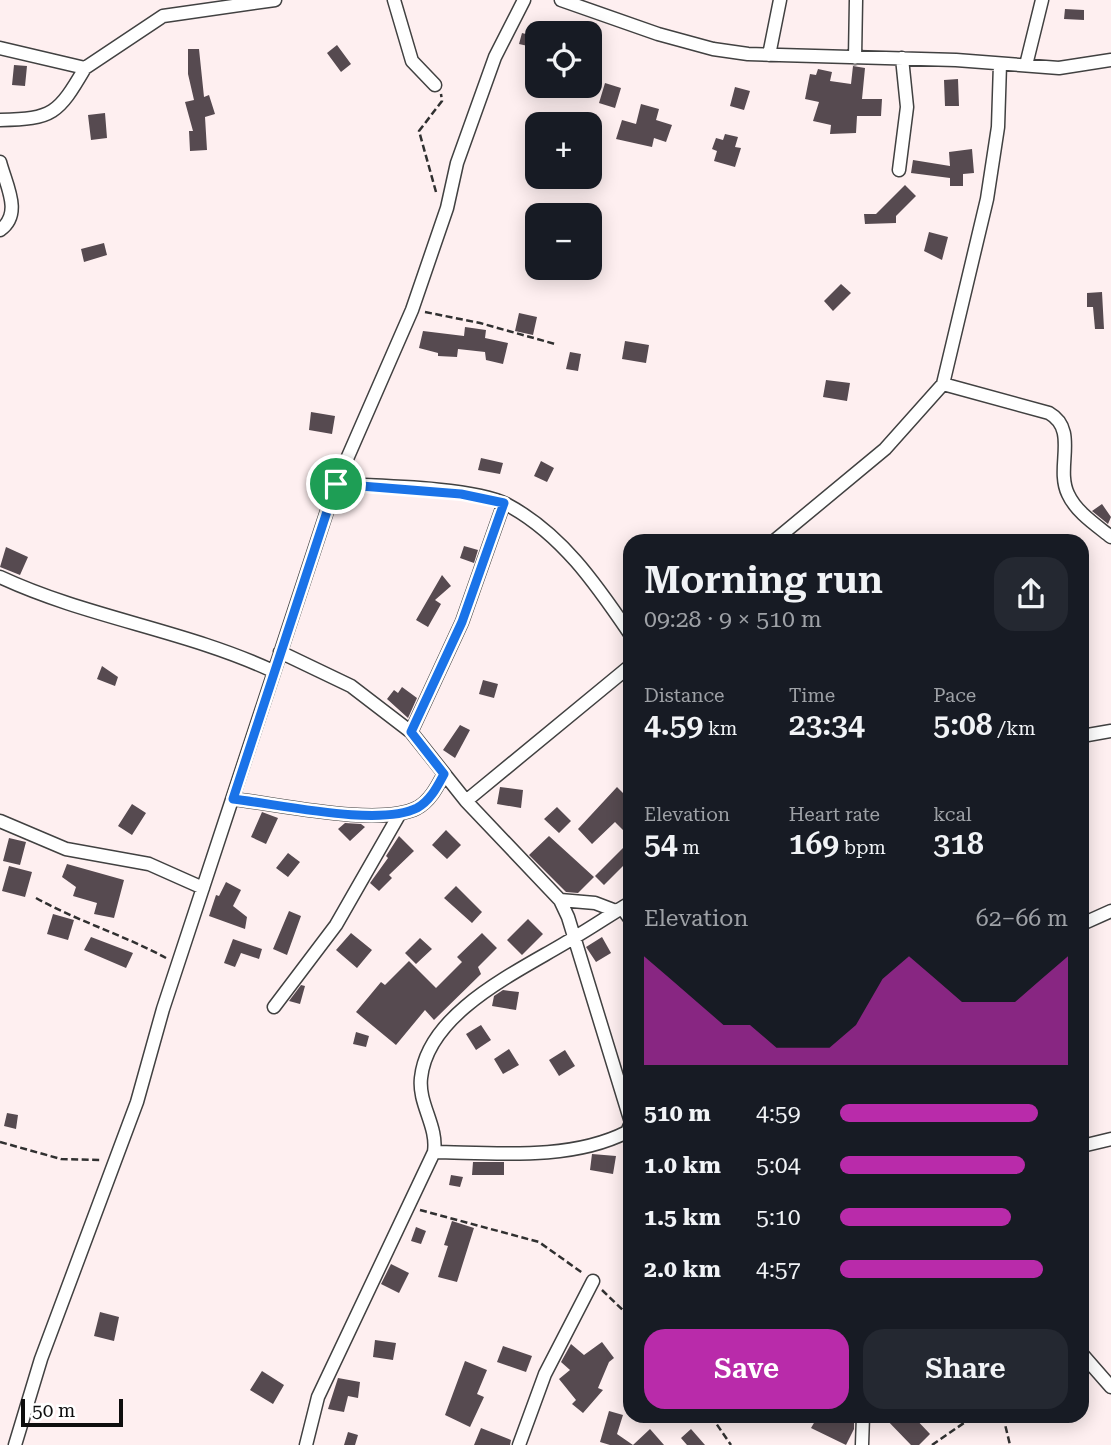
<!DOCTYPE html>
<html lang="en">
<head>
<meta charset="utf-8">
<style>
	:root { --surface:#171b24; --page:#242831; --text:#f1f3f6; --muted:#9ea1a6; --accent:#b92baa }
	body { margin:0; font-family:"Roboto Serif",serif; background:var(--page); color:var(--text); height:100vh; display:flex; flex-direction:column; font-size:26px; white-space:nowrap }
	* { box-sizing:border-box; margin:0 }
	p { font-size:23px; color:var(--muted) }
	.icon { flex:none; width:38px; height:38px; fill:none; stroke:currentColor; stroke-width:2; stroke-linecap:round; stroke-linejoin:round }
	.map { position:relative; flex:1; overflow:hidden }
	.side { position:absolute; left:623px; top:534px; width:466px; height:889px; display:flex; flex-direction:column; background:var(--surface); border-radius:21px; box-shadow:0 4px 18px #0003 }
	.side>* { flex:none }
	.tools { position:absolute; left:525px; top:21px; display:grid; gap:14px }
	.tools a { display:grid; place-items:center; width:77px; height:77px; border-radius:14px; background:var(--surface); box-shadow:0 4px 18px #0003; font-size:35px }
	.scale { position:absolute; left:21px; bottom:18px; width:102px; box-sizing:border-box; padding-left:7px; border:4px solid #0e0e0e; border-top:0; font-size:19px; line-height:24px; white-space:nowrap; color:#0e0e0e; -webkit-text-stroke:5px #fff; paint-order:stroke }
	.pin { position:absolute; display:grid; place-items:center; width:60px; height:60px; color:#fff; margin:-30px; border:4px solid #fff; border-radius:50%; box-shadow:0 2px 7px #0007 }
	.round { display:grid; place-items:center; flex:none; width:74px; height:74px; border-radius:21px; background:var(--page) }
	.headline { display:flex; align-items:center; justify-content:space-between; height:119px; padding:0 21px }
	h1 { font-size:38px; font-weight:600; line-height:52px }
	.metrics { display:grid; grid-template-columns:repeat(3,1fr); gap:10px; height:119px; padding:7px 21px }
	.metrics div { display:grid; align-content:center }
	.metrics b { font-size:30px; font-weight:600 }
	.metrics small { font-size:19px; font-weight:400 }
	.metrics p { font-size:19px }
	.chart { height:196px; padding:14px 21px }
	.chart p { display:flex; justify-content:space-between }
	.chart svg { width:100%; height:126px; margin-top:7px; fill:var(--accent); opacity:.7 }
	.button { display:flex; gap:14px; margin-top:auto; padding:14px 21px }
	.button a { flex:1; height:80px; border-radius:21px; background:var(--accent); color:#fff; font-size:28px; font-weight:600; line-height:80px; text-align:center }
	.button a+a { background:var(--page); color:var(--text) }
	ul { padding:0 21px; list-style:none; font-size:23px }
	li { display:grid; grid-template-columns:112px 84px 1fr; align-items:center; height:52px }
	li i { height:18px; border-radius:9px; background:var(--accent) }
	.map>svg:first-child { display:block }
	.building { fill:#564a50 }
	.lines { fill:none; stroke-linecap:round; stroke-linejoin:round }
	.street-casing { stroke:#414141; stroke-width:15 }
	.path { stroke:#303030; stroke-width:2.5; stroke-dasharray:7 3.5; stroke-linecap:butt }
	.street { stroke:#fff; stroke-width:12 }
	.route-casing { stroke:#fff; stroke-width:14 }
	.route { stroke:#1a73e8; stroke-width:9 }
</style>
</head>
<body>
<div class="map">
<svg width="1111" height="1445" viewBox="0 0 1111 1445">
	<rect width="100%" height="100%" fill="#feeff0"/>
	<path class="building" d="M1065,9L1084,10V20L1064,19Z
		M522,33L537,37V48L519,44Z
		M337,45L351,64L341,72L327,53Z
		M188,49H199L204,97L209,95L215,114L205,117L207,150L190,151L189,131H193L185,102L194,100L188,74Z
		M14,65L27,66L25,86L12,85Z
		M853,66L865,68L862,99H882L881,116H857L856,133L830,134L831,125L813,121L819,102L805,99L810,74L816,75L818,69L832,72L830,81L851,84Z
		M958,79L959,106H945L944,80Z
		M605,83L621,88L615,108L599,103Z
		M735,87L750,91L744,110L730,106Z
		M641,104L659,109L656,120L672,125L666,142L654,138L652,147L616,139L622,120L636,124Z
		M105,113L107,138L91,140L88,115Z
		M725,134L738,137L735,147L741,148L735,167L714,161L717,151L712,149L716,138L723,140Z
		M972,149L974,173L963,174V186H950V178L911,173L913,160L950,166L949,152Z
		M905,185L916,196L896,216V223L865,224L864,214H876Z
		M929,232L948,237L942,260L924,251Z
		M104,243L107,255L84,262L81,249Z
		M841,284L851,293L833,311L824,301Z
		M1102,292L1104,329H1095L1093,307H1087V293Z
		M519,313L537,317L533,335L515,331Z
		M465,327L486,330L485,338L508,343L503,364L486,360L485,352L458,349L457,357L438,356V353L419,348L423,331L464,336Z
		M625,341L649,345L646,363L622,359Z
		M570,352L581,354L578,371L566,369Z
		M826,380L850,383L847,401L823,397Z
		M311,412L335,416L332,434L309,430Z
		M481,458L503,463L500,474L478,470Z
		M541,461L554,468L547,482L534,476Z
		M1102,504L1111,517L1108,524L1092,511Z
		M464,546L478,550L474,563L460,558Z
		M6,547L28,557L20,575L0,567Z
		M442,575L451,586L435,600L441,604L428,627L416,620Z
		M102,666L118,677L115,686L97,679Z
		M483,680L498,684L494,698L479,694Z
		M402,687L417,698L408,718L387,699L394,690L398,693Z
		M460,725L470,730L455,758L443,750Z
		M500,787L523,790L521,808L497,804Z
		M617,787L630,800V837L615,822L592,844L578,829Z
		M132,804L146,813L132,835L118,826Z
		M557,807L571,821L559,833L544,819Z
		M262,812L278,818L266,844L251,837Z
		M345,823L361,824L365,827L350,841L338,829Z
		M446,830L461,845L447,859L432,845Z
		M399,836L414,851L389,875L392,878L379,891L370,883L388,858L386,856Z
		M549,836L594,877L578,893L566,892L529,855Z
		M9,838L26,842L20,865L3,861Z
		M624,847L630,854V859L604,885L595,876Z
		M288,853L300,862L288,877L276,868Z
		M67,864L124,880L114,918L94,914L97,903L73,896L76,887L62,877Z
		M9,866L32,872L25,897L2,891Z
		M226,882L241,890L233,906L247,917L245,929L209,916L216,895L219,896Z
		M456,886L482,912L472,923L444,898Z
		M289,911L301,916L287,955L273,949Z
		M53,914L74,920L68,940L47,934Z
		M528,919L543,934L522,955L507,940Z
		M351,933L372,950L357,968L336,950Z
		M482,933L497,948L478,967L481,974L434,1020L425,1010L396,1045L356,1012L381,982L385,985L409,961L436,988L462,962L457,957Z
		M91,937L133,953L126,968L84,950Z
		M602,937L611,953L596,962L586,947Z
		M420,938L432,949L416,964L405,953Z
		M233,939L262,949L259,959L241,953L235,967L224,963Z
		M301,985L305,986L300,1004L289,1001Z
		M503,990L519,992L516,1010L492,1006L494,996Z
		M481,1025L491,1040L476,1050L466,1034Z
		M356,1032L369,1036L366,1047L353,1044Z
		M509,1049L519,1065L503,1074L494,1059Z
		M565,1050L575,1066L559,1076L549,1060Z
		M7,1113L18,1115L16,1129L4,1126Z
		M592,1154L616,1156L613,1174L590,1170Z
		M473,1162H504V1175H472Z
		M451,1175L463,1177L460,1187L449,1185Z
		M452,1221L474,1228L457,1282L438,1277L448,1246L444,1245Z
		M416,1227L426,1231L421,1244L411,1241Z
		M391,1264L409,1273L399,1293L381,1284Z
		M100,1312L119,1317L114,1341L94,1336Z
		M375,1340L396,1343L393,1360L373,1357Z
		M602,1342L614,1358L609,1362L598,1388L603,1390L583,1413L572,1404L576,1400L559,1379L570,1370L561,1362L571,1344L584,1355Z
		M503,1346L532,1356L526,1372L497,1362Z
		M465,1361L487,1370L477,1394L484,1397L470,1427L445,1415Z
		M262,1371L284,1385L273,1404L250,1390Z
		M338,1378L360,1382L358,1398L348,1396L344,1412L328,1409Z
		M609,1411L623,1415L617,1434L633,1445L650,1429L664,1445H610L600,1442Z
		M818,1416L854,1417V1429L846,1445L811,1428Z
		M883,1416H913L930,1434L919,1445H911Z
		M481,1428L511,1440L510,1445H474Z
		M691,1429L705,1445H687L681,1438Z
		M348,1432L358,1435L355,1445H344Z"/>
	<g class="lines">
		<g class="street-casing">
			<path id="street" d="M394,0L412,61L435,85
				M561,0L658,34L713,49L748,54L956,60L1059,68L1111,60
				M0,48L85,68L163,16L275,0
				M769,55L780,0
				M855,58L856,0
				M1026,65L1042,0
				M0,120C53,119 58,114 85,68
				M0,162C6,185 23,214 0,230
				M899,170L907,107L902,58
				M943,384L1049,413C1079,430 1055,467 1068,494C1076,512 1096,525 1111,537
				M336,484C377,486 473,487 506,504C561,533 596,584 630,634
				M774,541L885,449L943,384L987,199L998,127L1000,64
				M0,577C88,618 185,630 273,671
				M280,652L351,686L411,732L466,801L560,900L568,917L630,1119
				M411,732L462,622L504,503
				M1082,736L1111,731
				M233,799C278,804 379,827 417,808C430,801 437,787 444,774
				M466,801L630,666
				M0,821L66,849L149,864L203,888
				M560,900L595,903L616,911
				M622,908L630,919
				M1082,924L1111,911
				M274,1007L336,925L399,815
				M1082,1146L1111,1139
				M434,1152C496,1153 570,1161 627,1132L630,1125
				M1082,1354L1111,1387
				M15,1445L41,1359L137,1102L163,1009L336,484L412,310L447,208L457,163L495,57L524,0
				M306,1445L318,1397L434,1152C438,1126 418,1104 421,1078C428,1010 524,969 575,937C594,926 611,914 630,903
				M519,1445L545,1374L593,1281
				M862,1445L863,1416"/>
		</g>
		<path class="path" d="M436,192L419,131L442,101L441,94
			M425,312L480,323L555,344
			M36,898C77,921 124,935 166,958
			M0,1142L61,1159L101,1160
			M420,1210L539,1242L584,1274
			M602,1290L630,1317
			M711,1416L731,1445
			M1003,1416L1010,1445
			M932,1445L974,1416"/>
		<use href="#street" class="street"/>
	</g>
	<g class="lines">
		<g class="route-casing">
			<path id="route" d="M336,484L461,494L504,503L462,622L411,732L444,774C437,787 430,801 417,808C379,827 278,804 233,799Z"/>
		</g>
		<use href="#route" class="route"/>
	</g>
</svg>
<div class="tools">
<a><svg class="icon" aria-label="locate" viewBox="0 0 24 24"><circle cx="12" cy="12" r="6"/><path d="M12 2v4M12 18v4M2 12h4M18 12h4"/></svg></a>
<a>+</a>
<a>−</a>
</div>
<div class="scale">50 m</div>
<div class="pin" style="left:336px;top:484px;background:#1e9e55"><svg class="icon" aria-label="arrive" viewBox="0 0 24 24"><path d="M6 21V4h12l-3 4 3 4H6"/></svg></div>
<section class="side">
<div class="headline"><div><h1>Morning run</h1><p>09:28 · 9 × 510 m</p></div><a class="round"><svg class="icon" aria-label="share" viewBox="0 0 24 24"><path d="M12 15V3M7 8l5-5 5 5M5 13v7h14v-7"/></svg></a></div>
<div class="metrics">
<div><p>Distance</p><b>4.59<small> km</small></b></div>
<div><p>Time</p><b>23:34</b></div>
<div><p>Pace</p><b>5:08<small> /km</small></b></div>
</div>
<div class="metrics">
<div><p>Elevation</p><b>54<small> m</small></b></div>
<div><p>Heart rate</p><b>169<small> bpm</small></b></div>
<div><p>kcal</p><b>318</b></div>
</div>
<div class="chart"><p><span>Elevation</span>62–66 m</p>
<svg viewBox="0 0 160 44" preserveAspectRatio="none"><path d="M0 44V6L10 14L20 22L30 30L40 30L50 38L60 38L70 38L80 30L90 14L100 6L110 14L120 22L130 22L140 22L150 14L160 6V44z"/></svg>
</div>
<ul>
<li><b>510 m</b>4:59<i style="width:87%"></i></li>
<li><b>1.0 km</b>5:04<i style="width:81%"></i></li>
<li><b>1.5 km</b>5:10<i style="width:75%"></i></li>
<li><b>2.0 km</b>4:57<i style="width:89%"></i></li>
</ul>
<div class="button"><a>Save</a><a>Share</a></div>
</section>
</div>
</body>
</html>
